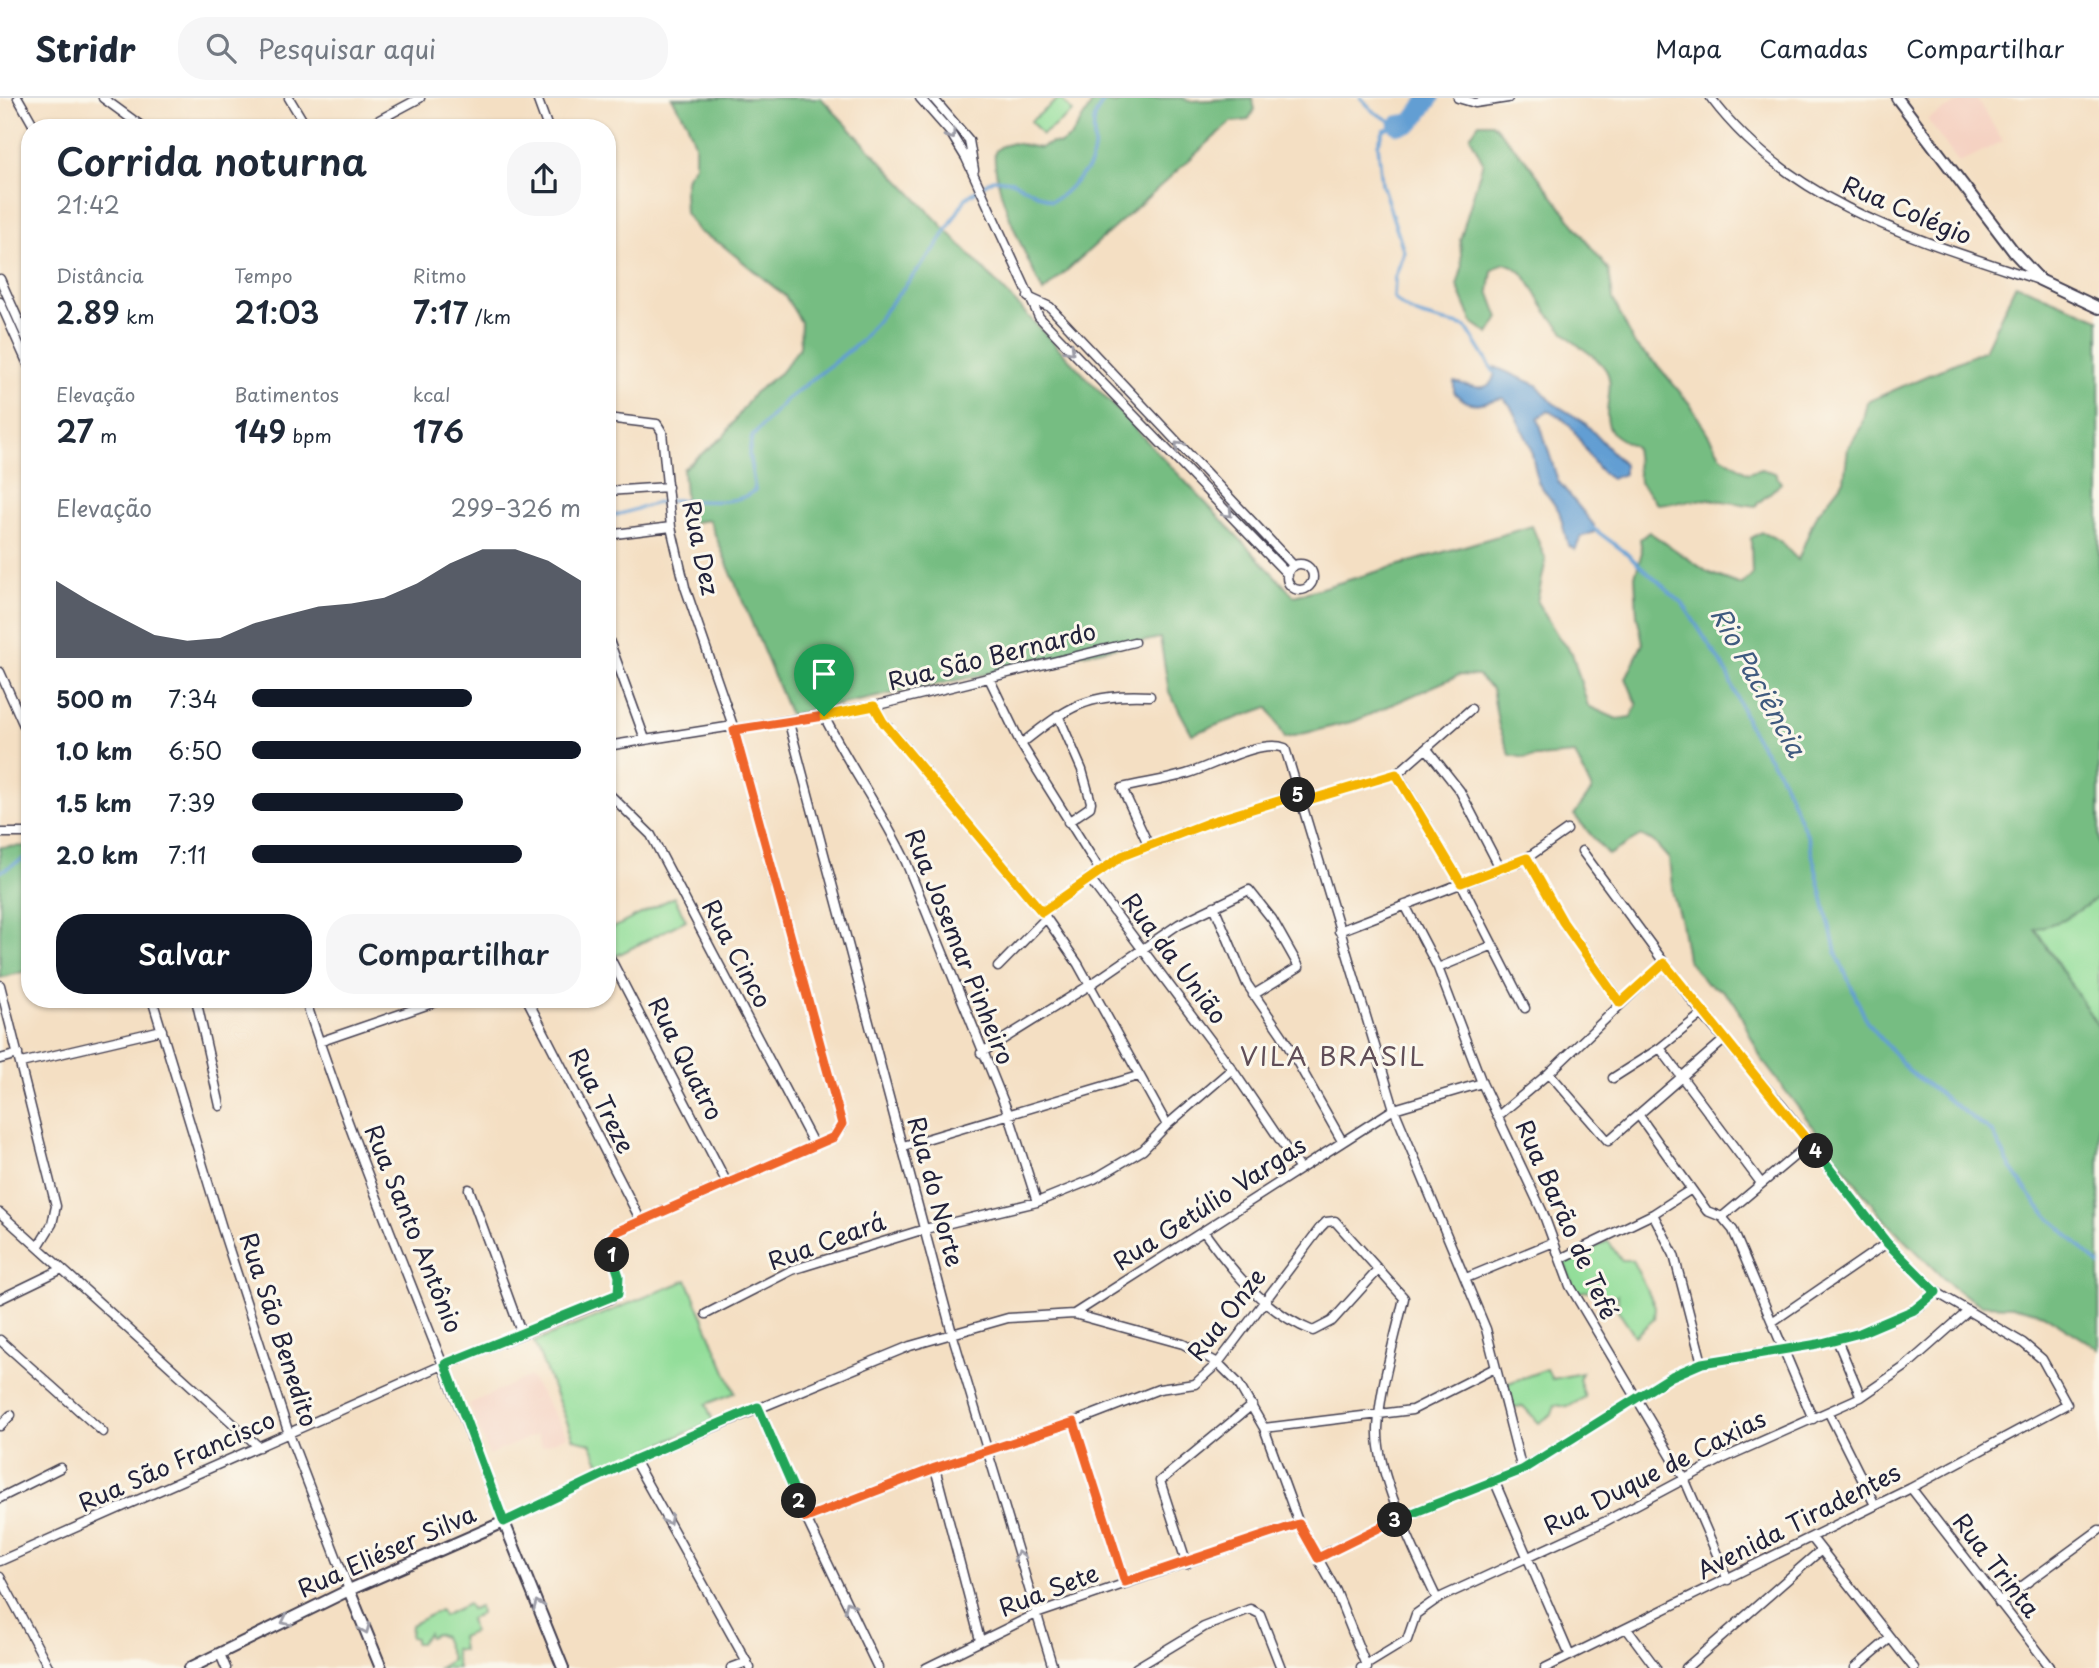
<!DOCTYPE html>
<html lang="pt">
<head>
<meta charset="utf-8">
<style>
	:root { --surface:#fff; --page:#f6f6f7; --text:#1f2937; --muted:#747a83; --line:#e0e1e3; --accent:#111827 }
	body { margin:0; font-family:"Playpen Sans",sans-serif; background:var(--page); color:var(--text); height:100vh; display:flex; flex-direction:column; font-size:26px; white-space:nowrap }
	* { box-sizing:border-box; margin:0 }
	p { font-size:23px; color:var(--muted) }
	.icon { flex:none; width:38px; height:38px; fill:none; stroke:currentColor; stroke-width:2; stroke-linecap:round; stroke-linejoin:round }
	.map { position:relative; flex:1; overflow:hidden }
	.drawer { position:absolute; left:21px; top:21px; width:595px; height:889px; display:flex; flex-direction:column; background:var(--surface); border-radius:28px; box-shadow:0 2px 5px #0004 }
	.drawer>* { flex:none }
	.pin { position:absolute; display:grid; place-items:center; width:60px; height:60px; color:#fff; margin:-72px -30px; border-radius:50% 50% 50% 0; rotate:-45deg; box-shadow:0 0 7px #0007 }
	.pin .icon { rotate:45deg }
	.km { position:absolute; width:35px; height:35px; margin:-18px; border-radius:50%; background:#222; color:#fff; font-size:19px; line-height:35px; text-align:center }
	.round { display:grid; place-items:center; flex:none; width:74px; height:74px; border-radius:28px; background:var(--page) }
	.headline { display:flex; align-items:center; justify-content:space-between; height:119px; padding:0 35px }
	h1 { font-size:38px; font-weight:600; line-height:52px }
	.stats { display:grid; grid-template-columns:repeat(3,1fr); gap:10px; height:119px; padding:7px 35px }
	.stats div { display:grid; align-content:center }
	.stats b { font-size:30px; font-weight:600 }
	.stats small { font-size:19px; font-weight:400 }
	.stats p { font-size:19px }
	.chart { height:196px; padding:14px 35px }
	.chart p { display:flex; justify-content:space-between }
	.chart svg { width:100%; height:126px; margin-top:7px; fill:var(--accent); opacity:.7 }
	.cta { display:flex; gap:14px; margin-top:auto; padding:14px 35px }
	.cta a { flex:1; height:80px; border-radius:28px; background:var(--accent); color:#fff; font-size:28px; font-weight:600; line-height:80px; text-align:center }
	.cta a+a { background:var(--page); color:var(--text) }
	ul { padding:0 35px; list-style:none; font-size:23px }
	li { display:grid; grid-template-columns:112px 84px 1fr; align-items:center; height:52px }
	li i { height:18px; border-radius:9px; background:var(--accent) }
	header { display:flex; align-items:center; gap:42px; box-sizing:border-box; height:98px; padding:0 35px; background:var(--surface); border-bottom:2px solid var(--line) }
	header strong { font-size:33px }
	nav { display:flex; gap:38px; margin-inline-start:auto; font-size:24px }
	.search { width:490px; height:63px; background:var(--page); display:flex; align-items:center; gap:18px; box-sizing:border-box; padding:0 24px; border-radius:28px; color:var(--muted); font-size:26px }
	.map>svg:first-child { display:block }
	.built { fill:#f5d2c2 }
	.green { fill:#93de9a; stroke:#5a806a; stroke-width:2 }
	.forest { fill:#76bd82; stroke:#4c705e; stroke-width:2 }
	.water { fill:#629ed3; stroke:#426087; stroke-width:2 }
	.lines { fill:none; stroke-linecap:round; stroke-linejoin:round }
	.stream { stroke:#629ed3; stroke-width:3.5 }
	.river { stroke:#629ed3; stroke-width:19 }
	.minor-casing { stroke:#423e4f; stroke-width:11 }
	.tertiary-casing { stroke:#423e4f; stroke-width:14 }
	.minor { stroke:#fff; stroke-width:8 }
	.tertiary { stroke:#fff; stroke-width:10 }
	.oneway { stroke:#9c9ca7 }
	.split-1-casing { stroke:#fff; stroke-width:14 }
	.split-2-casing { stroke:#fff; stroke-width:14 }
	.split-3-casing { stroke:#fff; stroke-width:14 }
	.split-4-casing { stroke:#fff; stroke-width:14 }
	.split-5-casing { stroke:#fff; stroke-width:14 }
	.split-6-casing { stroke:#fff; stroke-width:14 }
	.split-1 { stroke:#f0652b; stroke-width:9 }
	.split-2 { stroke:#22a559; stroke-width:9 }
	.split-3 { stroke:#f0652b; stroke-width:9 }
	.split-4 { stroke:#22a559; stroke-width:9 }
	.split-5 { stroke:#f5b400; stroke-width:9 }
	.split-6 { stroke:#f5b400; stroke-width:9 }
	.labels { text-anchor:middle; stroke-width:6; stroke-linejoin:round; paint-order:stroke }
	.street-label { font-size:24px; fill:#22223b; stroke:#fbf7ec }
	.water-label { font-size:26px; font-style:italic; fill:#3f5a7f; stroke:#fbf7ec }
	.neighbourhood-label { font-size:26px; letter-spacing:2px; fill:#604e58; stroke:#fbf7ec }
</style>
</head>
<body>
<header>
<strong>Stridr</strong>
<div class="search"><svg class="icon" aria-label="search" viewBox="0 0 24 24"><circle cx="10" cy="10" r="6"/><path d="M15 15l6 6"/></svg>Pesquisar aqui</div>
<nav><a>Mapa</a><a>Camadas</a><a>Compartilhar</a></nav>
</header>
<div class="map">
<svg width="2099" height="1570" viewBox="0 0 2099 1570">
	<rect width="100%" height="100%" fill="#fbf7ec"/>
	<filter id="ink" filterUnits="userSpaceOnUse"><feTurbulence type="fractalNoise" baseFrequency=".0143" numOctaves="2"/><feDisplacementMap in="SourceGraphic" scale="14" xChannelSelector="R" yChannelSelector="G"/><feConvolveMatrix kernelMatrix="1 2 1 2 8 2 1 2 1" color-interpolation-filters="sRGB"/></filter>
	<filter id="wash" filterUnits="userSpaceOnUse"><feTurbulence type="fractalNoise" baseFrequency=".00686" numOctaves="4" result="noise"/><feDisplacementMap in="SourceGraphic" scale="28" xChannelSelector="R" yChannelSelector="G"/><feGaussianBlur stdDeviation="1.57" result="paint"/><feColorMatrix in="noise" values="0 0 0 0 0 0 0 0 0 0 0 0 0 0 0 0 0 1.4 0 .05"/><feComposite in="paint" operator="in"/></filter>
	<g filter="url(#wash)">
		<rect width="100%" height="100%" fill="#f4dfc3"/>
		<path class="built" d="M1967,0H1976L2003,43L1959,65L1927,21Z
			M530,1278L568,1338L542,1348L537,1336L489,1357L469,1306Z"/>
		<path class="green" d="M1060,0L1073,14L1042,37L1031,23Z
			M674,799L686,822L616,858L607,833Z
			M2099,799V930L2035,830L2064,822Z
			M1608,1143L1621,1162H1632L1655,1208L1654,1221L1635,1238L1618,1213V1197L1609,1202L1594,1191L1576,1195L1564,1164Z
			M687,1182L735,1295L706,1306L713,1323L603,1372L590,1345L574,1341L534,1244Z
			M1547,1271L1552,1281L1582,1275L1579,1281L1585,1299L1568,1309L1555,1307L1552,1316L1539,1325L1523,1308L1508,1310L1503,1287Z
			M468,1506L471,1511L479,1509L480,1516L470,1521L473,1534L461,1539L463,1552L454,1551L458,1570H439L452,1562L443,1539L436,1536L429,1539L428,1535L420,1545H415V1540L410,1539L411,1527L440,1512L443,1518Z"/>
		<path class="forest" d="M672,0H821L1294,498L1532,428L1546,462L1537,504L1561,543L1572,555L1588,608L1617,621L1631,619L1637,607L1626,580L1643,545L1637,517L1635,478L1642,454L1640,441L1649,434L1709,475L1741,487L1752,477L1751,440L1762,434L1779,442L1798,462L1815,419L1844,382L1848,350L1861,329L1867,304L1985,252L2016,186L2099,221V799L2064,822L2035,831L2099,930V1251L2043,1216L2012,1208L1981,1207L1952,1189L1882,1119L1762,962L1735,905L1722,892L1706,885L1687,861L1681,824L1673,797L1669,761L1653,743L1641,738L1608,757L1574,717L1592,692L1575,656L1525,660L1510,657L1499,629L1492,591L1478,578L1459,577L1355,623L1285,640L1268,609L1192,636L1169,594L1160,540L790,617L709,422L687,425L683,371L724,338L754,295L780,275L800,249L801,224L785,198L721,146L699,134L685,115L684,94L687,78L695,67V46L687,24Z
			M1127,0H1182L1190,3L1252,0L1255,11L1248,22L1231,24L1043,194C1027,160 991,89 995,53L1002,48L1013,45L1040,50L1051,45L1060,46L1071,39L1094,2L1115,6Z
			M1479,25H1492L1525,61L1609,173L1613,201L1635,247L1658,268L1690,306L1721,358L1748,375L1761,371L1775,375L1781,385L1755,408L1709,401L1657,406L1639,383L1635,349C1629,345 1617,340 1613,335C1598,316 1617,292 1606,272C1598,259 1585,253 1574,244C1564,235 1556,225 1548,215C1533,197 1530,171 1504,165L1492,173L1489,193L1499,220L1489,236L1473,225L1457,188L1462,170L1460,142L1483,64L1470,38Z
			M30,748V872L0,880V749Z"/>
		<path class="water" d="M1495,269L1537,287L1553,305L1584,324L1624,367V376L1611,381C1584,366 1581,322 1547,313L1538,320L1558,383L1594,427V434L1581,439L1575,452L1568,447L1559,413L1538,384L1530,347L1510,307L1503,300C1482,304 1471,313 1454,294V284C1464,285 1487,297 1493,281C1495,277 1494,273 1495,269Z"/>
		<g class="lines">
			<path class="stream" d="M1361,0L1374,14L1398,27
				M1398,27L1384,32L1378,46L1382,86L1404,154L1395,179L1394,200C1410,220 1442,222 1466,229L1494,274
				M607,419C630,415 653,403 676,402C700,402 736,409 755,392L749,356L752,339L786,302L860,244L937,148L966,100L993,81L1012,83L1051,103C1061,99 1065,94 1072,87C1079,79 1086,75 1090,66C1102,40 1082,26 1107,0
				M1590,428L1625,454L1683,506L1726,573L1751,633L1780,676L1808,739L1836,854L1867,924L1910,974L1993,1035L2011,1070L2038,1108L2099,1167
				M0,774L30,757"/>
			<path class="river" d="M1398,27L1411,25L1430,0"/>
		</g>
	</g>
	<g filter="url(#ink)">
		<g class="lines">
			<g class="minor-casing">
				<path id="minor" d="M18,0L35,30
					M103,0L144,30
					M289,0L307,30
					M537,0L548,30
					M920,0L950,34L966,60L1039,219L1288,477
					M933,0L969,42L974,72
					M1458,0L1475,5L1508,0
					M1711,0C1791,107 1919,142 2039,182
					M364,30L420,0
					M0,181L30,248
					M1028,199L1050,209L1294,468
					M0,204L30,271
					M607,393L668,389
					M607,437L671,429
					M1287 479a13 13 0 1 1 26 0a13 13 0 1 1-26 0Z
					M607,537L645,641
					M0,574L30,641
					M989,580L1021,646L1099,771
					M874,608L883,623L1042,814L1078,866L1167,1027
					M1058,617L1082,672L1091,704L1090,709L1068,724
					M824,618C849,668 882,713 906,764L1009,1017L1037,1104
					M789,625L952,1235L1053,1570
					M734,632L874,608L1134,544
					M1021,646C1069,608 1087,595 1150,598
					M607,648L733,628
					M1427,651L1460,693L1500,770
					M1397,676L1461,785L1525,910
					M607,694L651,737L814,1047
					M1302,704L1397,676L1471,611
					M0,735H30
					M1148,746L1122,690C1143,685 1166,682 1186,676C1211,669 1260,640 1285,650L1394,1011L1486,1231L1522,1372
					M1527,760L1563,824L1621,905
					M1089,780L1232,971L1299,1070
					M1405,807L1438,870L1482,985L1543,1115L1570,1188L1684,1380L1728,1482
					M1214,808L1247,886L1282,937L1342,1043
					M1042,814L1122,758L1213,723L1300,696
					M1339,833L1527,760L1567,732
					M607,854L727,1085
					M998,869L1046,820
					M1438,870L1491,848
					M0,887L56,1108L52,1126L38,1149
					M152,901L222,1130L289,1336L349,1492
					M196,901L220,1008
					M305,901C363,1078 439,1250 504,1424L634,1362L910,1248L1008,1220L1074,1216L1394,1011L1482,985
					M527,901L641,1123
					M319,944L444,901
					M1660,950L1761,1085
					M981,955L1090,887L1179,826L1249,792L1272,821L1299,869L1253,897
					M0,961L18,956
					M21,965L162,932
					M1549,975L1608,1043L1724,942
					M1613,980L1660,950L1702,916
					M1498,1018L1549,975L1664,865
					M1640,1019L1707,1113L1722,1119L1810,1045
					M903,1048L1138,978
					M469,1091L521,1234
					M0,1115L259,1349
					M1653,1116L1674,1157L1702,1265
					M1722,1119L1733,1132L1813,1321
					M1204,1134C1233,1174 1265,1214 1313,1233L1332,1223L1379,1171
					M1560,1161L1653,1116L1690,1092
					M1466,1180L1554,1144
					M0,1201L62,1171
					M706,1216L792,1172L925,1131L1037,1104L1094,1081L1143,1052L1167,1027L1232,971
					M1074,1216L1183,1246L1218,1265L1238,1285L1264,1330L1299,1426L1336,1493L1367,1570
					M1772,1224L1887,1145
					M0,1242L103,1334
					M1837,1242L1861,1299
					M758,1309L806,1420L878,1570
					M1829,1315L1875,1407
					M1074,1324L1125,1484
					M0,1328L11,1317
					M1264,1330L1412,1312L1495,1270
					M634,1362L750,1570
					M935,1370L980,1542
					M1494,1382L1570,1558
					M1911,1390L2051,1570
					M0,1400L60,1370
					M806,1420L935,1370L1074,1324L1159,1291L1195,1286L1218,1265L1320,1130L1326,1124L1335,1123L1404,1200C1395,1242 1380,1287 1378,1331C1376,1376 1417,1459 1437,1501
					M1812,1440L1914,1570
					M1318,1459L1402,1419L1522,1372L1672,1278L1702,1265L1817,1246L1860,1235L1915,1212L1936,1194
					M0,1463L445,1266L608,1202L618,1196L619,1178L609,1148V1142L616,1134L834,1039L842,1026L733,628L685,489L671,429L662,334L657,326L607,320
					M1187,1466L1160,1383L1252,1307
					M0,1479L49,1570
					M1999,1505L2099,1432
					M1627,1531L1656,1570
					M220,1556L226,1570
					M731,1570L747,1564
					M926,1570L1036,1516L1299,1426
					M1136,1570L1204,1529L1250,1511L1260,1516L1281,1570
					M1361,1570L1407,1542L1416,1516L1437,1501L1604,1424L1724,1360L1861,1299L1906,1268L1966,1215
					M1545,1570L1911,1390L2067,1306L2042,1261L2023,1245L1936,1194L1887,1145L1782,1008L1702,916L1582,753
					M1686,1570L1821,1452
					M1855,1570L1890,1540"/>
			</g>
			<g class="tertiary-casing">
				<path id="tertiary" d="M1897,0L2014,154L2040,182L2099,210
					M349,1492L381,1570
					M190,1570L349,1492L504,1424L563,1570"/>
			</g>
			<use href="#minor" class="minor"/>
			<use href="#tertiary" class="tertiary"/>
		</g>
		<defs><path id="oneway-chevron" d="M-2-3.5L2.5 0L-2 3.5" fill="none" stroke-width="1.6" stroke-linecap="round" stroke-linejoin="round" transform="scale(1.75)"/></defs>
		<g class="oneway">
			<use href="#oneway-chevron" transform="translate(951 37) rotate(55)"/>
			<use href="#oneway-chevron" transform="translate(1070 252) rotate(46)"/>
			<use href="#oneway-chevron" transform="translate(1179 348) rotate(-133)"/>
			<use href="#oneway-chevron" transform="translate(1228 415) rotate(46)"/>
			<use href="#oneway-chevron" transform="translate(668 1422) rotate(61)"/>
			<use href="#oneway-chevron" transform="translate(1019 1458) rotate(-106)"/>
			<use href="#oneway-chevron" transform="translate(538 1507) rotate(-112)"/>
			<use href="#oneway-chevron" transform="translate(849 1508) rotate(-116)"/>
			<use href="#oneway-chevron" transform="translate(286 1523) rotate(154)"/>
			<use href="#oneway-chevron" transform="translate(365 1531) rotate(67)"/>
		</g>
	</g>
	<g class="lines" filter="url(#ink)">
		<g class="split-1-casing">
			<path id="split-1" d="M612,1157L609,1142L616,1134L834,1039L842,1026L734,632L824,618"/>
		</g>
		<g class="split-2-casing">
			<path id="split-2" d="M612,1157L619,1178L618,1196L445,1266L504,1424L634,1362L758,1309L799,1403"/>
		</g>
		<g class="split-3-casing">
			<path id="split-3" d="M799,1403L806,1420L935,1370L1074,1324L1125,1484L1299,1426L1318,1460L1395,1422"/>
		</g>
		<g class="split-4-casing">
			<path id="split-4" d="M1395,1422L1522,1372L1672,1278L1702,1265L1818,1246L1860,1235L1914,1212L1936,1194L1887,1145L1816,1053"/>
		</g>
		<g class="split-5-casing">
			<path id="split-5" d="M1298,697L1302,704L1396,676L1461,785L1527,760L1563,824L1620,905L1664,865L1816,1053"/>
		</g>
		<g class="split-6-casing">
			<path id="split-6" d="M824,618L874,608L883,624L1042,814L1122,758L1213,723L1298,697"/>
		</g>
		<use href="#split-1" class="split-1"/>
		<use href="#split-2" class="split-2"/>
		<use href="#split-3" class="split-3"/>
		<use href="#split-4" class="split-4"/>
		<use href="#split-5" class="split-5"/>
		<use href="#split-6" class="split-6"/>
	</g>
	<g class="labels">
		<g class="street-label">
			<text transform="translate(1907 113) rotate(23)" y="8">Rua Colégio</text>
			<text transform="translate(700 450) rotate(78)" y="8">Rua Dez</text>
			<text transform="translate(992 559) rotate(-14)" y="8">Rua São Bernardo</text>
			<text transform="translate(959 849) rotate(68)" y="8">Rua Josemar Pinheiro</text>
			<text transform="translate(736 856) rotate(62)" y="8">Rua Cinco</text>
			<text transform="translate(1174 861) rotate(53)" y="8">Rua da União</text>
			<text transform="translate(685 961) rotate(63)" y="8">Rua Quatro</text>
			<text transform="translate(601 1003) rotate(63)" y="8">Rua Treze</text>
			<text transform="translate(935 1094) rotate(75)" y="8">Rua do Norte</text>
			<text transform="translate(1210 1106) rotate(-33)" y="8">Rua Getúlio Vargas</text>
			<text transform="translate(1566 1122) rotate(66)" y="8">Rua Barão de Tefé</text>
			<text transform="translate(413 1131) rotate(68)" y="8">Rua Santo Antônio</text>
			<text transform="translate(827 1144) rotate(-20)" y="8">Rua Ceará</text>
			<text transform="translate(1227 1217) rotate(-52)" y="8">Rua Onze</text>
			<text transform="translate(278 1232) rotate(72)" y="8">Rua São Benedito</text>
			<text transform="translate(177 1364) rotate(-24)" y="8">Rua São Francisco</text>
			<text transform="translate(1655 1375) rotate(-27)" y="8">Rua Duque de Caxias</text>
			<text transform="translate(1799 1424) rotate(-27)" y="8">Avenida Tiradentes</text>
			<text transform="translate(387 1454) rotate(-24)" y="8">Rua Eliéser Silva</text>
			<text transform="translate(1996 1468) rotate(52)" y="8">Rua Trinta</text>
			<text transform="translate(1049 1493) rotate(-21)" y="8">Rua Sete</text>
		</g>
		<g class="water-label">
			<text transform="translate(1758 584) rotate(61)" y="9">Rio Paciência</text>
		</g>
		<g class="neighbourhood-label">
			<text x="1333" y="968">VILA BRASIL</text>
		</g>
	</g>
</svg>
<div class="pin" style="left:824px;top:618px;background:#1e9e55"><svg class="icon" aria-label="arrive" viewBox="0 0 24 24"><path d="M6 21V4h12l-3 4 3 4H6"/></svg></div>
<b class="km" style="left:612px;top:1157px">1</b>
<b class="km" style="left:799px;top:1403px">2</b>
<b class="km" style="left:1395px;top:1422px">3</b>
<b class="km" style="left:1816px;top:1053px">4</b>
<b class="km" style="left:1298px;top:697px">5</b>
<section class="drawer">
<div class="headline"><div><h1>Corrida noturna</h1><p>21:42</p></div><a class="round"><svg class="icon" aria-label="share" viewBox="0 0 24 24"><path d="M12 15V3M7 8l5-5 5 5M5 13v7h14v-7"/></svg></a></div>
<div class="stats">
<div><p>Distância</p><b>2.89<small> km</small></b></div>
<div><p>Tempo</p><b>21:03</b></div>
<div><p>Ritmo</p><b>7:17<small> /km</small></b></div>
</div>
<div class="stats">
<div><p>Elevação</p><b>27<small> m</small></b></div>
<div><p>Batimentos</p><b>149<small> bpm</small></b></div>
<div><p>kcal</p><b>176</b></div>
</div>
<div class="chart"><p><span>Elevação</span>299–326 m</p>
<svg viewBox="0 0 160 44" preserveAspectRatio="none"><path d="M0 44V17L10 24L20 30L30 36L40 38L50 37L60 32L70 29L80 26L90 25L100 23L110 18L120 11L130 6L140 6L150 10L160 17V44z"/></svg>
</div>
<ul>
<li><b>500 m</b>7:34<i style="width:67%"></i></li>
<li><b>1.0 km</b>6:50<i style="width:100%"></i></li>
<li><b>1.5 km</b>7:39<i style="width:64%"></i></li>
<li><b>2.0 km</b>7:11<i style="width:82%"></i></li>
</ul>
<div class="cta"><a>Salvar</a><a>Compartilhar</a></div>
</section>
</div>
</body>
</html>
